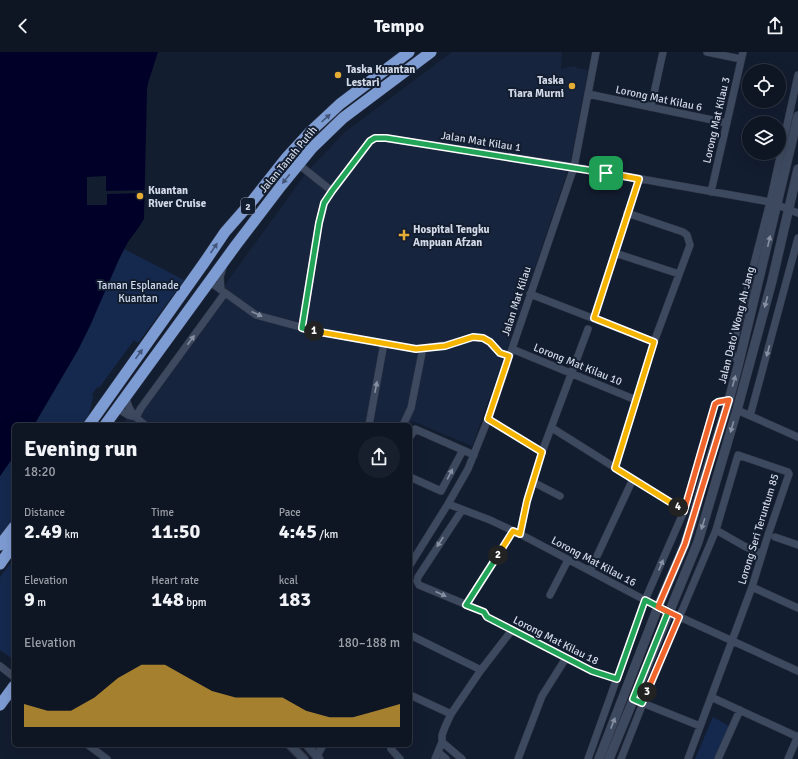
<!DOCTYPE html>
<html lang="en">
<head>
<meta charset="utf-8">
<style>
	:root { --surface:#0e1624; --page:#171f2c; --text:#f1f3f6; --muted:#9b9fa6; --line:#2e3541; --accent:#e5ad35 }
	body { margin:0; font-family:Signika,sans-serif; background:var(--page); color:var(--text); height:100vh; display:flex; flex-direction:column; font-size:15px; white-space:nowrap }
	* { box-sizing:border-box; margin:0 }
	p { font-size:13px; color:var(--muted) }
	.icon { flex:none; width:22px; height:22px; fill:none; stroke:currentColor; stroke-width:2; stroke-linecap:round; stroke-linejoin:round }
	.map { position:relative; flex:1; overflow:hidden }
	.details { position:absolute; left:12px; top:371px; width:400px; height:324px; display:flex; flex-direction:column; background:var(--surface); border-radius:6px; box-shadow:0 4px 16px #0002,0 0 0 1px var(--line) }
	.details>* { flex:none }
	.tools { position:absolute; left:742px; top:12px; display:grid; gap:8px }
	.tools a { display:grid; place-items:center; width:44px; height:44px; border-radius:50%; background:var(--surface); box-shadow:0 4px 16px #0002,0 0 0 1px var(--line); font-size:20px }
	.pin { position:absolute; display:grid; place-items:center; width:34px; height:34px; color:#fff; margin:-17px; border-radius:8px; box-shadow:0 2px 6px #0006 }
	.km { position:absolute; width:20px; height:20px; margin:-10px; border-radius:50%; background:#222; color:#fff; font-size:11px; line-height:20px; text-align:center }
	.round { display:grid; place-items:center; flex:none; width:42px; height:42px; border-radius:21px; background:var(--page) }
	.overview { display:flex; align-items:center; justify-content:space-between; height:68px; padding:0 12px }
	h1 { font-size:22px; font-weight:700; line-height:30px }
	.figures { display:grid; grid-template-columns:repeat(3,1fr); gap:6px; height:68px; padding:4px 12px }
	.figures div { display:grid; align-content:center }
	.figures b { font-size:20px; font-weight:700 }
	.figures small { font-size:11px; font-weight:400 }
	.figures p { font-size:11px }
	.chart { height:112px; padding:8px 12px }
	.chart p { display:flex; justify-content:space-between }
	.chart svg { width:100%; height:72px; margin-top:4px; fill:var(--accent); opacity:.7 }
	header { display:flex; justify-content:space-between; align-items:center; height:52px; padding:0 12px; background:var(--surface); font-size:18px; font-weight:700 }
	.map>svg:first-child { display:block }
	.built { fill:#17243d }
	.green { fill:#15294e }
	.water { fill:#000028 }
	.pier { fill:#131d30 }
	.lines { fill:none; stroke-linecap:round; stroke-linejoin:round }
	.minor-casing { stroke:#303545; stroke-width:8 }
	.tertiary-casing { stroke:#303545; stroke-width:10 }
	.secondary-casing { stroke:#303545; stroke-width:10 }
	.trunk-casing { stroke:#303545; stroke-width:12 }
	.minor { stroke:#3d495f; stroke-width:7 }
	.tertiary { stroke:#3d495f; stroke-width:8 }
	.secondary { stroke:#3d495f; stroke-width:9 }
	.trunk { stroke:#7e9cd4; stroke-width:11 }
	.oneway { fill:#43567a }
	.oneway2 { fill:#8790a2 }
	.split-1-casing { stroke:#fff; stroke-width:8 }
	.split-2-casing { stroke:#fff; stroke-width:8 }
	.split-3-casing { stroke:#fff; stroke-width:8 }
	.split-4-casing { stroke:#fff; stroke-width:8 }
	.split-5-casing { stroke:#fff; stroke-width:8 }
	.split-1 { stroke:#22a559; stroke-width:5 }
	.split-2 { stroke:#f5b400; stroke-width:5 }
	.split-3 { stroke:#22a559; stroke-width:5 }
	.split-4 { stroke:#f0652b; stroke-width:5 }
	.split-5 { stroke:#f5b400; stroke-width:5 }
	.poi-dot { fill:#e5ad35; stroke:#131d30; stroke-width:1.5 }
	.labels { text-anchor:middle; stroke-width:4; stroke-linejoin:round; paint-order:stroke }
	.shield { fill:#131d30; stroke:#98a0af; stroke-width:1 }
	.shield-label { font-size:10px; font-weight:bold; fill:#d1d8e6 }
	.poi-label { font-size:11px; font-weight:bold; fill:#d1d8e6; stroke:#131d30; text-anchor:start }
	.street-label { font-size:11px; fill:#d1d8e6; stroke:#131d30 }
	.park-label { font-size:11px; fill:#d0dbee; stroke:#131d30 }
</style>
</head>
<body>
<header><svg class="icon" aria-label="back" viewBox="0 0 24 24"><path d="M15 5l-7 7 7 7"/></svg>Tempo<svg class="icon" aria-label="share" viewBox="0 0 24 24"><path d="M12 15V3M7 8l5-5 5 5M5 13v7h14v-7"/></svg></header>
<div class="map">
<svg width="798" height="707" viewBox="0 0 798 707">
	<rect width="100%" height="100%" fill="#131d30"/>
	<path class="built" d="M452,0H562L561,17L575,14L576,16L588,18L570,112L505,303L472,394L412,369L410,373H122L180,298L221,238L307,120L345,80Z"/>
	<path class="green" d="M124,197L184,228L138,291L134,288L99,336L97,335L92,343L93,345L87,370L85,373H34L78,298Z
		M14,404V469L0,488V424Z
		M14,506V608L0,598V525Z
		M713,665L729,674L715,707H695Z"/>
	<path class="water" d="M0,0H158L148,31L147,37L144,167L139,175L128,190L119,207L90,274L78,298L34,373H14V404L0,424Z"/>
	<path class="pier" d="M106,124V139L147,138V141L107,142V153H87V125Z"/>
	<g class="lines">
		<g class="minor-casing">
			<path id="minor" d="M707,0L741,7
				M588,42L727,71
				M651,55L663,0
				M298,112L332,139
				M711,140L743,0
				M615,201L679,222
				M210,230L256,263L319,280L416,297L445,293L473,285L483,286L490,290L500,301L509,304
				M221,238L220,225L223,215
				M530,242L654,290
				M594,266L639,127
				M302,276L319,171L324,151L332,139L370,89L375,86H386L574,115L770,150L798,161
				M512,297L636,348
				M739,310L731,301L770,150L798,23
				M126,344C128,359 134,364 145,373
				M117,356L128,363L136,365
				M737,358L798,385
				M750,364L798,186
				M136,365L141,356L225,241
				M488,367L542,400
				M369,373L384,291
				M403,373L411,356L423,296
				M552,376L684,459
				M410,385L415,377L474,403
				M615,415L654,290L690,193L687,183L683,180L627,161
				M410,425L441,439L463,398
				M533,430L560,444
				M448,452L490,468L520,482L658,555L798,619
				M462,458L418,525L417,529L419,533L484,560L487,565L591,619L617,627
				M716,478L744,494L762,502
				M520,482L527,449L542,400L588,277
				M775,485L798,493
				M410,513L448,452L468,417L488,367L574,115L596,0
				M590,519L633,427
				M752,535L798,556
				M550,543L568,508
				M466,553L513,479
				M410,583L481,618
				M0,614L14,625
				M410,643L451,662
				M711,645L798,685
				M640,650L700,674
				M442,690L462,707
				M88,693L107,707
				M390,693L391,697L400,707
				M438,700L446,707
				M317,704L323,693
				M435,707L442,690V683L445,675L451,662L481,618L512,578
				M518,707L542,644L566,606
				M588,707L645,548L684,459L715,352L718,350L729,348
				M621,707L643,651L716,478L738,403L788,420L789,422L768,483L752,535L688,707
				M718,707L740,658
				M788,707L798,684"/>
		</g>
		<g class="tertiary-casing">
			<path id="tertiary" d="M290,693L304,707
				M307,693L319,707"/>
		</g>
		<g class="secondary-casing">
			<path id="secondary" d="M599,707L658,555L685,492L693,467L702,433L729,348L739,310L798,64
				M609,707L698,490L737,358L772,229L798,117"/>
		</g>
		<g class="trunk-casing">
			<path id="trunk" d="M89,373L204,211L225,180L253,148L287,105L310,80L340,52L409,0
				M105,373L236,193L281,134L312,96L343,66L431,0
				M0,493L14,475
				M0,512L14,492
				M0,653L14,634"/>
		</g>
		<use href="#minor" class="minor"/>
		<use href="#tertiary" class="tertiary"/>
		<use href="#secondary" class="secondary"/>
		<use href="#trunk" class="trunk"/>
	</g>
	<defs><path id="oneway-solid" d="M-6-.8H1V-3.2L6.5 0L1 3.2V.8H-6Z"/></defs>
	<g class="oneway">
		<use href="#oneway-solid" transform="translate(326 66) rotate(-42)"/>
		<use href="#oneway-solid" transform="translate(286 127) rotate(129)"/>
		<use href="#oneway-solid" transform="translate(214 196) rotate(-56)"/>
		<use href="#oneway-solid" transform="translate(139 302) rotate(-54)"/>
	</g>
	<g class="oneway2">
		<use href="#oneway-solid" transform="translate(769 189) rotate(-77)"/>
		<use href="#oneway-solid" transform="translate(766 250) rotate(105)"/>
		<use href="#oneway-solid" transform="translate(257 262) rotate(25)"/>
		<use href="#oneway-solid" transform="translate(191 288) rotate(-53)"/>
		<use href="#oneway-solid" transform="translate(768 299) rotate(105)"/>
		<use href="#oneway-solid" transform="translate(734 329) rotate(-75)"/>
		<use href="#oneway-solid" transform="translate(376 335) rotate(-79)"/>
		<use href="#oneway-solid" transform="translate(732 375) rotate(106)"/>
		<use href="#oneway-solid" transform="translate(450 422) rotate(-62)"/>
		<use href="#oneway-solid" transform="translate(703 472) rotate(108)"/>
		<use href="#oneway-solid" transform="translate(440 490) rotate(123)"/>
		<use href="#oneway-solid" transform="translate(661 513) rotate(-67)"/>
		<use href="#oneway-solid" transform="translate(441 542) rotate(24)"/>
		<use href="#oneway-solid" transform="translate(613 671) rotate(-69)"/>
	</g>
	<g class="lines">
		<g class="split-1-casing">
			<path id="split-1" d="M314,279L302,276L319,171L324,151L332,139L370,89L375,86H386L606,121"/>
		</g>
		<g class="split-2-casing">
			<path id="split-2" d="M314,279L416,297L445,294L473,285L483,286L490,290L500,301L509,304L488,367L542,400L527,449L520,482L513,479L498,503"/>
		</g>
		<g class="split-3-casing">
			<path id="split-3" d="M498,503L466,553L484,560L487,565L592,619L617,627L645,548L668,560L633,647L642,651L647,640"/>
		</g>
		<g class="split-4-casing">
			<path id="split-4" d="M647,640L679,565L658,555L685,492L729,348L718,350L715,352L684,459L678,455"/>
		</g>
		<g class="split-5-casing">
			<path id="split-5" d="M606,121L639,127L594,266L654,290L615,416L678,455"/>
		</g>
		<use href="#split-1" class="split-1"/>
		<use href="#split-2" class="split-2"/>
		<use href="#split-3" class="split-3"/>
		<use href="#split-4" class="split-4"/>
		<use href="#split-5" class="split-5"/>
	</g>
	<g class="poi-dot">
		<circle cx="338" cy="23" r="4"/>
		<circle cx="572" cy="34" r="4"/>
		<circle cx="140" cy="144" r="4"/>
		<path d="M402 177h4v4h4v4h-4v4h-4v-4h-4v-4h4z"/>
	</g>
	<g class="labels">
		<rect class="shield" x="241" y="146" width="14" height="16" rx="3"/>
		<g class="shield-label">
			<text x="248" y="158">2</text>
		</g>
		<g class="poi-label">
			<text x="346" y="21">Taska Kuantan<tspan x="346" dy="13">Lestari</tspan></text>
			<text x="564" y="32" text-anchor="end">Taska<tspan x="564" dy="13">Tiara Murni</tspan></text>
			<text x="148" y="142">Kuantan<tspan x="148" dy="13">River Cruise</tspan></text>
			<text x="413" y="181">Hospital Tengku<tspan x="413" dy="13">Ampuan Afzan</tspan></text>
		</g>
		<g class="street-label">
			<text transform="translate(659 46) rotate(12)" y="4">Lorong Mat Kilau 6</text>
			<text transform="translate(716 68) rotate(-77)" y="4">Lorong Mat Kilau 3</text>
			<text transform="translate(481 89) rotate(9)" y="4">Jalan Mat Kilau 1</text>
			<text transform="translate(288 107) rotate(-50)" y="4">Jalan Tanah Putih</text>
			<text transform="translate(516 249) rotate(-72)" y="4">Jalan Mat Kilau</text>
			<text transform="translate(736 273) rotate(-76)" y="4">Jalan Dato' Wong Ah Jang</text>
			<text transform="translate(578 312) rotate(22)" y="4">Lorong Mat Kilau 10</text>
			<text transform="translate(758 477) rotate(-73)" y="4">Lorong Seri Teruntum 85</text>
			<text transform="translate(594 509) rotate(28)" y="4">Lorong Mat Kilau 16</text>
			<text transform="translate(556 588) rotate(27)" y="4">Lorong Mat Kilau 18</text>
		</g>
		<g class="park-label">
			<text x="138" y="237">Taman Esplanade<tspan x="138" dy="13">Kuantan</tspan></text>
		</g>
	</g>
</svg>
<div class="tools">
<a><svg class="icon" aria-label="locate" viewBox="0 0 24 24"><circle cx="12" cy="12" r="6"/><path d="M12 2v4M12 18v4M2 12h4M18 12h4"/></svg></a>
<a><svg class="icon" aria-label="layers" viewBox="0 0 24 24"><path d="M12 4l9 5-9 5-9-5zM3 14l9 5 9-5"/></svg></a>
</div>
<div class="pin" style="left:606px;top:121px;background:#1e9e55"><svg class="icon" aria-label="arrive" viewBox="0 0 24 24"><path d="M6 21V4h12l-3 4 3 4H6"/></svg></div>
<b class="km" style="left:314px;top:279px">1</b>
<b class="km" style="left:498px;top:503px">2</b>
<b class="km" style="left:647px;top:640px">3</b>
<b class="km" style="left:678px;top:455px">4</b>
<section class="details">
<div class="overview"><div><h1>Evening run</h1><p>18:20</p></div><a class="round"><svg class="icon" aria-label="share" viewBox="0 0 24 24"><path d="M12 15V3M7 8l5-5 5 5M5 13v7h14v-7"/></svg></a></div>
<div class="figures">
<div><p>Distance</p><b>2.49<small> km</small></b></div>
<div><p>Time</p><b>11:50</b></div>
<div><p>Pace</p><b>4:45<small> /km</small></b></div>
</div>
<div class="figures">
<div><p>Elevation</p><b>9<small> m</small></b></div>
<div><p>Heart rate</p><b>148<small> bpm</small></b></div>
<div><p>kcal</p><b>183</b></div>
</div>
<div class="chart"><p><span>Elevation</span>180–188 m</p>
<svg viewBox="0 0 160 44" preserveAspectRatio="none"><path d="M0 44V30L10 34L20 34L30 26L40 14L50 6L60 6L70 14L80 22L90 26L100 26L110 26L120 34L130 38L140 38L150 34L160 30V44z"/></svg>
</div>
</section>
</div>
</body>
</html>
